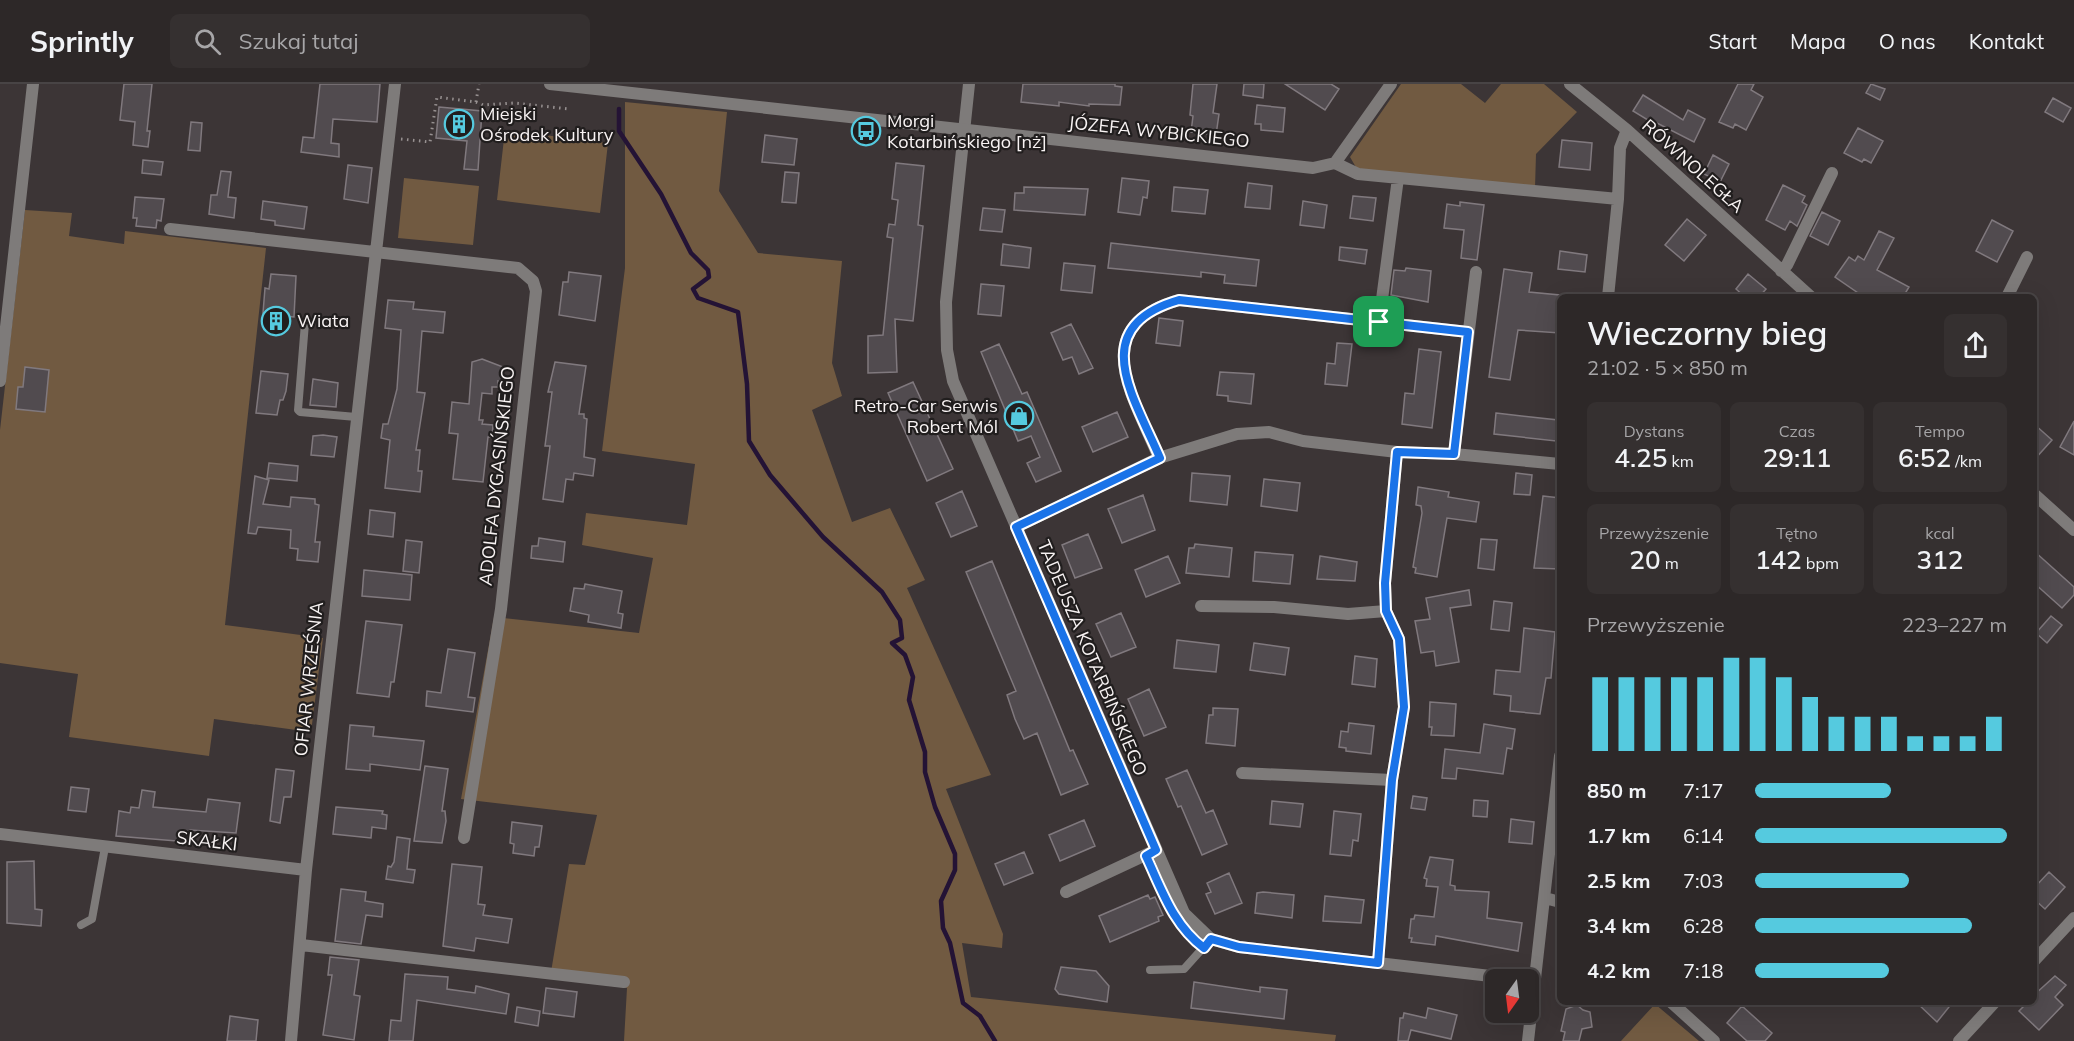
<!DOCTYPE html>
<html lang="pl">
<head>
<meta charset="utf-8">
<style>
	:root { --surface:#2d2828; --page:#353030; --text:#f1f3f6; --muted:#a7a6a8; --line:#484445; --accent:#55cadf }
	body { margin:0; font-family:Mulish,sans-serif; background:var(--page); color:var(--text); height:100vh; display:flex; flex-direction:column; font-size:22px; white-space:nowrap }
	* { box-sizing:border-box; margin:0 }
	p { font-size:20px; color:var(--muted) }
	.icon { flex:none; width:33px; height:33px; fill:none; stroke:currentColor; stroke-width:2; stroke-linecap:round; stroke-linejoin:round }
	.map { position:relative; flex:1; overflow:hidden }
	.side { position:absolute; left:1557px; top:210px; width:480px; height:711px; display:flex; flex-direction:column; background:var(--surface); border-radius:9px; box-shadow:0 6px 24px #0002,0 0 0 2px var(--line) }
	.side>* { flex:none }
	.needle { width:39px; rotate:194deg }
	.fabs { position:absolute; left:1485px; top:885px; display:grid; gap:12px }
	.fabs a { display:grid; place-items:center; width:54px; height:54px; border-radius:9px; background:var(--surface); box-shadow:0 6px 24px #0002,0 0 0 2px var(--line); font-size:30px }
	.pin { position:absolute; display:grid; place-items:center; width:51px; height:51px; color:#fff; margin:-26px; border-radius:12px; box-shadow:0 3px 9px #0006 }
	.round { display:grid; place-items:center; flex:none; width:63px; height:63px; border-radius:9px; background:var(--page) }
	.summary { display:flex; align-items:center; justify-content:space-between; height:102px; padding:0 30px }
	h1 { font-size:33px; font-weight:600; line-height:45px }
	.metrics { display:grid; grid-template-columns:repeat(3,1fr); gap:9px; height:102px; padding:6px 30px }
	.metrics div { display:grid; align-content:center; border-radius:9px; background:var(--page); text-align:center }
	.metrics b { font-size:26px; font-weight:600 }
	.metrics small { font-size:16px; font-weight:400 }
	.metrics p { font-size:16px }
	.chart { height:168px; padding:12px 30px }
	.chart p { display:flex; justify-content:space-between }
	.chart svg { width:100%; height:108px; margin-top:6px; stroke:var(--accent); stroke-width:6 }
	ul { padding:0 30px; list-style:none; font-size:20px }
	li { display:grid; grid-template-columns:96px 72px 1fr; align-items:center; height:45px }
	li i { height:15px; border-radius:8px; background:var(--accent) }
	header { display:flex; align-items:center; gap:36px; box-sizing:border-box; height:84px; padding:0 30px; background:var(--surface); border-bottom:2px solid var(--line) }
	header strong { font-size:28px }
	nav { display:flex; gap:33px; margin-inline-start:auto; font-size:21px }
	.search { width:420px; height:54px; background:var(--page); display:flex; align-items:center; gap:15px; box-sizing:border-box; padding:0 21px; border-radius:9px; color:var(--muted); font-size:22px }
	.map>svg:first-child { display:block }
	.green { fill:#715a41 }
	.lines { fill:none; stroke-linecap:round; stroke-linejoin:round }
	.stream { stroke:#241335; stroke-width:4.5 }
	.building { fill:#514b4f; stroke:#80797e; stroke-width:1.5 }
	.path { stroke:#989292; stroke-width:3; stroke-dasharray:1.5 4.5; stroke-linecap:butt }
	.service { stroke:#7e7b7a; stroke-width:8 }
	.minor { stroke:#7e7b7a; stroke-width:12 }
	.tertiary { stroke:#7e7b7a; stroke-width:12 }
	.route-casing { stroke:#fff; stroke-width:12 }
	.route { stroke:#1a73e8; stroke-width:8 }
	.labels { text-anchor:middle; stroke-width:4.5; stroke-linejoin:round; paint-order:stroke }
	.poi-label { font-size:18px; fill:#f8f3f3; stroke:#211e1e; text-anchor:start }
	.street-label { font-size:18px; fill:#f8f3f3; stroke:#211e1e }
</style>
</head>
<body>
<header>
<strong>Sprintly</strong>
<div class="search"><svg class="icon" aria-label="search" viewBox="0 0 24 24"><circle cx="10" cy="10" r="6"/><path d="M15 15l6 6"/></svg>Szukaj tutaj</div>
<nav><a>Start</a><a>Mapa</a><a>O nas</a><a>Kontakt</a></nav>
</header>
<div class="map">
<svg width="2074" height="957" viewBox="0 0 2074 957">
	<rect width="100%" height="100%" fill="#3c3536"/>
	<path class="green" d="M1401,0H1461L1485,19L1501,0H1544L1577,28L1536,70L1535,104L1357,85L1350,73Z
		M625,18L727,28L719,107L758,169L842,177L832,279L842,312L812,326L852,438L890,424L925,496L907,504L991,691L946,705L1003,850L1002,864L962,859L971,913L1336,951L1335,957H624L627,904L550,894L569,780L585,781L597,731L461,715L494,533L639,549L653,474L582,461L586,429L687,441L695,380L602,367L625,184Z
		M505,46L608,59L600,129L497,116Z
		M404,94L479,102L473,161L398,154Z
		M25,126L72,129L69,152L124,160L125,147L266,164L225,541L323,554L311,648L214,635L209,672L69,653L78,590L0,579V346Z
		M1655,920L1699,957H1621Z"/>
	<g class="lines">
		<path class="stream" d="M619,25V47L661,110L691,169L708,186L709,193L693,205L698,214L738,228L747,300L749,357L770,391L823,453L882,508L900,536L902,554L892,559L905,571L913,593L909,616L925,668V688L935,723L955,770V786L941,817L943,844L950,859L963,919L980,932L995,957"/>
	</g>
	<path class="building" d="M124,0H152L147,47H150L148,63L133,61L135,38L120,36Z
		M320,0H380L377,38L333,35L331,59L339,60V73L301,68L303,53L314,54Z
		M1023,0H1115V2L1122,3L1120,21L1089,20V22L1059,18V22L1021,18Z
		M1193,0H1217L1213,29L1219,30L1216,51L1191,48L1193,32L1190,31Z
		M1244,0H1264L1263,14L1243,11Z
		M1285,0H1331L1339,5L1325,26Z
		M1738,0H1754L1751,6L1763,13L1746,46L1735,40L1733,44L1719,38Z
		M1871,0L1885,5L1880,16L1866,9Z
		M1643,11L1683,36L1688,26L1705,35L1694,58L1657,39L1656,41L1633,27Z
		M2053,14L2071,24L2063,38L2045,28Z
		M1257,21L1285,24L1283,48L1261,46V40H1255Z
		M439,23L482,27L478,86L464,85L467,57L436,54Z
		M191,38L202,39L200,67L188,66Z
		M1858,44L1883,57L1871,79L1864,75L1862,78L1844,69Z
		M765,51L797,55L794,81L762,78Z
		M1562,56L1592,59L1590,86L1559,83Z
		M1713,71L1729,80L1720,98L1704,90Z
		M143,76L163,78L161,91L142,89Z
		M896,79L924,82L918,141L923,142L913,237L895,235L897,288L868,289V252L883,251L893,154L887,153L889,140L895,141L898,116L892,115Z
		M348,81L372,84L368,119L344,115Z
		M221,87L231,88L228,113L236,114L234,134L209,130L211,111H217Z
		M785,88L799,89L796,119L782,118Z
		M1122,94L1149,97L1147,114L1143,113L1140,131L1118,128Z
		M1248,99L1272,102L1270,125L1245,123Z
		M1783,101L1805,112L1802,118L1807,121L1797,142L1790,137L1785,146L1766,136Z
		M1024,103L1088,105L1085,131L1014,126L1015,109H1024Z
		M1174,103L1208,106L1205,130L1172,127Z
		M1353,112L1376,114L1373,137L1350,134Z
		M135,113L164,115L161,137L157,136L156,144L136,142L137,134H133Z
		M263,117L307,123L304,145L275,141V137L261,135Z
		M1303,117L1327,121L1324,144L1300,141Z
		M1460,118L1484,121L1477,176L1461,174L1464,146L1444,144L1447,120L1460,122Z
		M983,124L1005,126L1002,148L980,146Z
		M1822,128L1840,137L1828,161L1810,152Z
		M1687,135L1706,151L1684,177L1665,161Z
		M1992,136L2013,147L1997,178L1976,167Z
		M1879,147L1894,154L1877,186L1909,203L1903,213H1864L1835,193L1849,173L1855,177L1858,172L1864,176Z
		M1111,159L1259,176L1256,202L1224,199L1225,191L1201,188V193L1108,184Z
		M1003,160L1031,164L1029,184L1001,181Z
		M1340,163L1367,166L1365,180L1339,176Z
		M1560,167L1587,171L1585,188L1558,185Z
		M1064,179L1095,182L1092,209L1061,206Z
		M1406,184L1431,187L1428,218L1391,211L1394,186L1405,187Z
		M1504,185L1532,189L1529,208L1560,211V249L1518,246L1510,296L1489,293Z
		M569,188L601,192L595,237L559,231L563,198H568Z
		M271,190L296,192L294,233L283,232L282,241L269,240L270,230L263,229L265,204L269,205Z
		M1748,190L1766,205L1759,213H1745L1736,205Z
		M981,200L1004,202L1001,232L978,230Z
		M388,216L414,218L413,225L445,228L443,249L422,247L417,308L425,309L416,366H420L418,387H422L420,408L385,404L390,356L381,354L383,340H388L397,305L401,246L385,244Z
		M1159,234L1183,237L1180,262L1156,259Z
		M1071,240L1093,284L1079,290L1072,273L1063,276L1051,249Z
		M1337,259L1352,260L1347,302L1325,300L1327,279L1335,280Z
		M999,260L1022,310L1027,308L1061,387L1036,398L1027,379L1040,373L1031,352L1018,357L981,268Z
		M1419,265L1441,268L1432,344L1402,340L1405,309L1414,310Z
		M482,275L503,283L502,298L498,297V303H492V310L482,309L479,336H483L482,340L493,341L492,353H488L483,398L453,395L458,350L449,349L452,318L469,320L472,278Z
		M555,278L586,282L579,330H584V334L587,335L584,373L595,375L593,392L574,389L573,396L566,395L563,418L543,415L550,362H545L552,308H548Z
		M25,283L49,286L45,328L16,325L18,303H23Z
		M261,287L288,290L286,307L283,316H280L277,331L256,329Z
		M1220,288L1254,290L1251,320L1228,317V312L1217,311Z
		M313,295L338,299L336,323L310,321Z
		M913,298L953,385L927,397L888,309Z
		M1117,328L1128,353L1093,368L1082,343Z
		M1496,329L1558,336L1556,357L1494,350Z
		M2074,337V371L2060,363Z
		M2034,340L2052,356L2034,376Z
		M323,351L337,353L334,373L311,371L313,352Z
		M269,379L298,382L297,397L267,394Z
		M1192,389L1230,392L1227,421L1190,417Z
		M1516,389L1532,391L1530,411L1514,410Z
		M255,392L269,396L263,420L290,423L291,413L315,415V420L319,421L315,458H320L318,478L297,476L298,465L290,464L291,446L258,443L256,450L248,449Z
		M1264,395L1300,399L1297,427L1261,422Z
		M1418,403L1449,408L1448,413L1479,418L1476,438L1447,434L1437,493L1415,489L1416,484L1413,483L1422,429L1421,422L1416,421Z
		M962,407L977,442L951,453L936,419Z
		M1143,411L1155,446L1122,459L1108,425Z
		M1543,412L1560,414V485L1534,484Z
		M370,426L395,429L393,453L368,450Z
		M1088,450L1102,484L1075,494L1062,461Z
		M539,454L565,458L563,478L531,474L532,462H538Z
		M1481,455L1497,456L1494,486L1478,484Z
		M406,456L422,458L419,489L403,487Z
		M1195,460L1232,464L1229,493L1186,489L1189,464H1194Z
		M2034,467L2074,503V511L2062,524L2034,499Z
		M1255,468L1293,471L1290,500L1253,497Z
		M1168,472L1180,499L1146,513L1135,486Z
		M1320,472L1357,478L1355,497L1317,495Z
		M992,477L1070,667L1073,666L1088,700L1061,711L1037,649L1024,655L1015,635L1007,611L1016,607L966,488Z
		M364,486L412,491L410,516L362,512Z
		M585,500L622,507L618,529L623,530L621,544L588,538L589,531L570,527L574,504L584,505Z
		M1469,506L1471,521L1450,524L1459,578L1436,582L1434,567L1421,569L1415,537L1430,535L1426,514Z
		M1494,517L1512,519L1509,547L1491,545Z
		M1121,529L1136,563L1111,573L1096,540Z
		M2051,532L2062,541L2047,559L2036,549Z
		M366,537L402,541L394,598H391L389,613L357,609Z
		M1524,544L1555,548L1551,594H1546L1540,630L1510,627L1511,612L1494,610L1496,586L1520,588Z
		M1177,556L1219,561L1216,588L1174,584Z
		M1254,559L1289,564L1285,591L1250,586Z
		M448,565L475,569L468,613L475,614L473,628L426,622L427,607L441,609Z
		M1355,572L1377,575L1375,603L1352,600Z
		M1149,605L1166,643L1144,652L1128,615Z
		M1430,618L1456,620L1454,652L1431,651L1432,643H1429Z
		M1213,624L1238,625L1235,662L1206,659L1209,631H1213Z
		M1349,639L1374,642L1371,670L1346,667V664L1339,663L1341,647L1348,648Z
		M1484,640L1515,645L1512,665L1507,664L1503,690L1457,684L1456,695L1442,694L1445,665L1480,669Z
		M350,641L374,643L373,652L424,657L420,686L370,680V687L346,685Z
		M425,682L448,685L442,727H445L446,737L442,759L414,757Z
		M276,685L294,687L291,713H284L280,739L270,737Z
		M1187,686L1206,729L1213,726L1227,760L1202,771L1181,722L1178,723L1166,695Z
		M71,703L89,705L86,728L68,726Z
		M142,706L155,708L153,723L206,728L208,715L240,719L236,749L190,746L189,758L116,752L119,727L130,729L131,723L139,724Z
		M1413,712L1427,714L1425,726L1411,724Z
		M1474,716L1488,717L1487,733L1473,732Z
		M1272,717L1303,720L1300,743L1270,740Z
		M336,723L383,727L382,730L387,731L386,745L372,743L371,754L333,750Z
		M1334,727L1361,730L1358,757L1353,756L1351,772L1330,770Z
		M1511,735L1534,738L1532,760L1509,758Z
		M1084,736L1095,762L1060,777L1049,751Z
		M512,738L542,742L539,763H535L534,772L513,769L514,760L510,759Z
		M397,753L410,755L407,785L415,786L413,799L386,795L388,782L391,783L394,778Z
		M1024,768L1033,789L1004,801L995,780Z
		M1430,773L1453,776L1450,801L1455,802V806L1489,808L1487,834L1522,839L1518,867L1436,852L1435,861L1411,858L1412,854H1409L1411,835H1414L1415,831L1434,833L1438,803L1426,802L1427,795L1424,794Z
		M34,777L35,825L42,826L41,842L7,839V778Z
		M452,780L482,783L478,820L485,821L483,831L512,835L508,859L476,854L474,867L443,862Z
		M2049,788L2065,803L2045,825L2034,815V804Z
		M1229,789L1242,819L1215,830L1206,810L1211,808L1207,799Z
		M341,805L366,808L365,817L383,820L382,833L366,831L361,860L335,857Z
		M1263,808L1294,811L1292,834L1255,829L1257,809Z
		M1148,811L1150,815L1155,813L1163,831L1158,833L1159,837L1110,858L1099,832Z
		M1325,812L1364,816L1361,839L1323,837Z
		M330,873L359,876L354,911L360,912L354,956L323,951L332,891H328Z
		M1061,883L1096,887L1109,902L1107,918L1059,910L1055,905Z
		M405,890L448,893L447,905L475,909L476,902L509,910L506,930L417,916L413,957H389L391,936L401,937Z
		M2055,892L2066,901L2055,913L2063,921L2039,946L2019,927L2028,918H2034V911Z
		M1194,898L1260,908V903L1287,906L1284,935L1191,924Z
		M546,904L577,908L574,933L543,929Z
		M1916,918H1953L1937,938Z
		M1577,921L1583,926L1590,928L1592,943L1582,945L1579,957H1563L1565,948L1561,947L1566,925Z
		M1742,922L1772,949L1765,957H1747L1727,939Z
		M517,923L540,927L538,942L515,938Z
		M1428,924L1457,931L1451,955L1411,946L1408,957H1398L1400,934H1403L1404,929L1426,934Z
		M230,932L258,936L256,957H227Z"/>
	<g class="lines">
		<path class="path" d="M476,18L483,21L514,19L569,25
			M401,55L430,58L437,13L476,18L479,0"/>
		<path class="service" d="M305,239L298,326L300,328L356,333
			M81,841L92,835L105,763
			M1150,886L1184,885L1211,855"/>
		<path class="minor" d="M969,0L946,218L947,266L953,297L1184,829L1211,855L1239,863L1525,896
			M1570,0L1627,46L1811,213
			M1335,79L1358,90L1618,115
			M170,145L518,184L533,197L536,207L501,525L464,754
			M1781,187L1787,181L1832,89
			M1608,213L1618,115L1620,64L1627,46
			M2007,213L2027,173
			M1379,238L1398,94
			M0,297L33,0
			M1454,370L1476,188
			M1159,374C1134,313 1085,243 1179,216L1468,248
			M2034,410L2074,446
			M1016,443L1159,374L1237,350L1269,348L1303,357L1397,368L1454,370L1560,380
			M1201,522L1274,523L1348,530L1386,527
			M1242,689L1392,696
			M0,750L306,786
			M1066,808L1156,766
			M1545,814L1560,818
			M301,861L624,898
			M2034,877L2074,834
			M1378,879L1392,696L1404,623L1399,555L1386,527L1385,499L1397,368
			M1671,918L1714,957
			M291,957L306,786L395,0
			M1528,957L1560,672
			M1959,957L1995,918"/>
		<path class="tertiary" d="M550,0L1313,84L1335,79L1391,0"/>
	</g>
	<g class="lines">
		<g class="route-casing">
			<path id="route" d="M1179,216L1468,248L1454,370L1397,368L1385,499L1386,527L1399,555L1404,623L1392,696L1378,879L1239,863L1211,855L1204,864C1173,841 1162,806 1146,772L1156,766L1016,443L1160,374C1134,313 1085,243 1179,216Z"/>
		</g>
		<use href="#route" class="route"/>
	</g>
	<defs>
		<g id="building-ring" transform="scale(1.5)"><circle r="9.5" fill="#211e1e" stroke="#55cadf" stroke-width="1.5"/><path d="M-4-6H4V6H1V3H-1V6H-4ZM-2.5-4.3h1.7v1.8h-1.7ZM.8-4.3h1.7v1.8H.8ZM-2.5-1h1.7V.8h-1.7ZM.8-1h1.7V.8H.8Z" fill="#55cadf"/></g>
		<g id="bus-ring" transform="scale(1.5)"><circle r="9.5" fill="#211e1e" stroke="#55cadf" stroke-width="1.5"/><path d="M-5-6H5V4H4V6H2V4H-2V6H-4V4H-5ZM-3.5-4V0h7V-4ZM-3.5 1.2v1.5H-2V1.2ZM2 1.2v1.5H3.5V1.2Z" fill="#55cadf"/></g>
		<g id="shop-ring" transform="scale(1.5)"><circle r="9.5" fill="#211e1e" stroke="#55cadf" stroke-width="1.5"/><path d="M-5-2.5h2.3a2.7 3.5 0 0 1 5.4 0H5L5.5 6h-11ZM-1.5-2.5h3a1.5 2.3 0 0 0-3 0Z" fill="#55cadf"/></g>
	</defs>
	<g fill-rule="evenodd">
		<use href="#building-ring" x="459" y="40"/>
		<use href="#bus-ring" x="866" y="47"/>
		<use href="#building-ring" x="276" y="237"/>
		<use href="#shop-ring" x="1019" y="332"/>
	</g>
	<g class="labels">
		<g class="poi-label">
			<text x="480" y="36">Miejski<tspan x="480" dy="21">Ośrodek Kultury</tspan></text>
			<text x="887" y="43">Morgi<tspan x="887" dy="21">Kotarbińskiego [nż]</tspan></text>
			<text x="297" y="243">Wiata</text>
			<text x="998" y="328" text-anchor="end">Retro-Car Serwis<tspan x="998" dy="21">Robert Mól</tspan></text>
		</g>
		<g class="street-label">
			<text transform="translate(1159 48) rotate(6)" y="6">JÓZEFA WYBICKIEGO</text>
			<text transform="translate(1693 82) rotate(42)" y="6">RÓWNOLEGŁA</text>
			<text transform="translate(497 392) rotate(-84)" y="6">ADOLFA DYGASIŃSKIEGO</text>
			<text transform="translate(1092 574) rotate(67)" y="6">TADEUSZA KOTARBIŃSKIEGO</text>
			<text transform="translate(309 595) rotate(-84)" y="6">OFIAR WRZEŚNIA</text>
			<text transform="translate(207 757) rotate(7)" y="6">SKAŁKI</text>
		</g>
	</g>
</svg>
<div class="fabs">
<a><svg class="needle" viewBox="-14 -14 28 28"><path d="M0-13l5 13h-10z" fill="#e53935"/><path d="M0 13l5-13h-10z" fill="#a7a6a8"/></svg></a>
</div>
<div class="pin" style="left:1379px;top:238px;background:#1e9e55"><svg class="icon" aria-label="arrive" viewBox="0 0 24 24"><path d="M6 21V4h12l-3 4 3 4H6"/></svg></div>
<section class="side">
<div class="summary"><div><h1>Wieczorny bieg</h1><p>21:02 · 5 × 850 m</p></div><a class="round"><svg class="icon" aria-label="share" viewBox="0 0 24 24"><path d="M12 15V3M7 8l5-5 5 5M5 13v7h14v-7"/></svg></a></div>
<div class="metrics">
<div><p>Dystans</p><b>4.25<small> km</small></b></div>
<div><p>Czas</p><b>29:11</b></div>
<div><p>Tempo</p><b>6:52<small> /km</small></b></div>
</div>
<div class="metrics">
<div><p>Przewyższenie</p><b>20<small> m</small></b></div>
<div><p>Tętno</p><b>142<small> bpm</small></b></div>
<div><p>kcal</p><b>312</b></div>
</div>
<div class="chart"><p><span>Przewyższenie</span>223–227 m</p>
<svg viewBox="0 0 160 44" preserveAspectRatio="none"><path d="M5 44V14M15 44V14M25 44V14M35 44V14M45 44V14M55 44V6M65 44V6M75 44V14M85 44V22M95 44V30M105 44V30M115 44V30M125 44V38M135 44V38M145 44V38M155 44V30"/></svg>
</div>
<ul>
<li><b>850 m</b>7:17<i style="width:54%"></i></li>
<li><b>1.7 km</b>6:14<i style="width:100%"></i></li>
<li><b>2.5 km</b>7:03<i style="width:61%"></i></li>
<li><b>3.4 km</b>6:28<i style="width:86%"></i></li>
<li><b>4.2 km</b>7:18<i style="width:53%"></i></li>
</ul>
</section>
</div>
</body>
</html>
